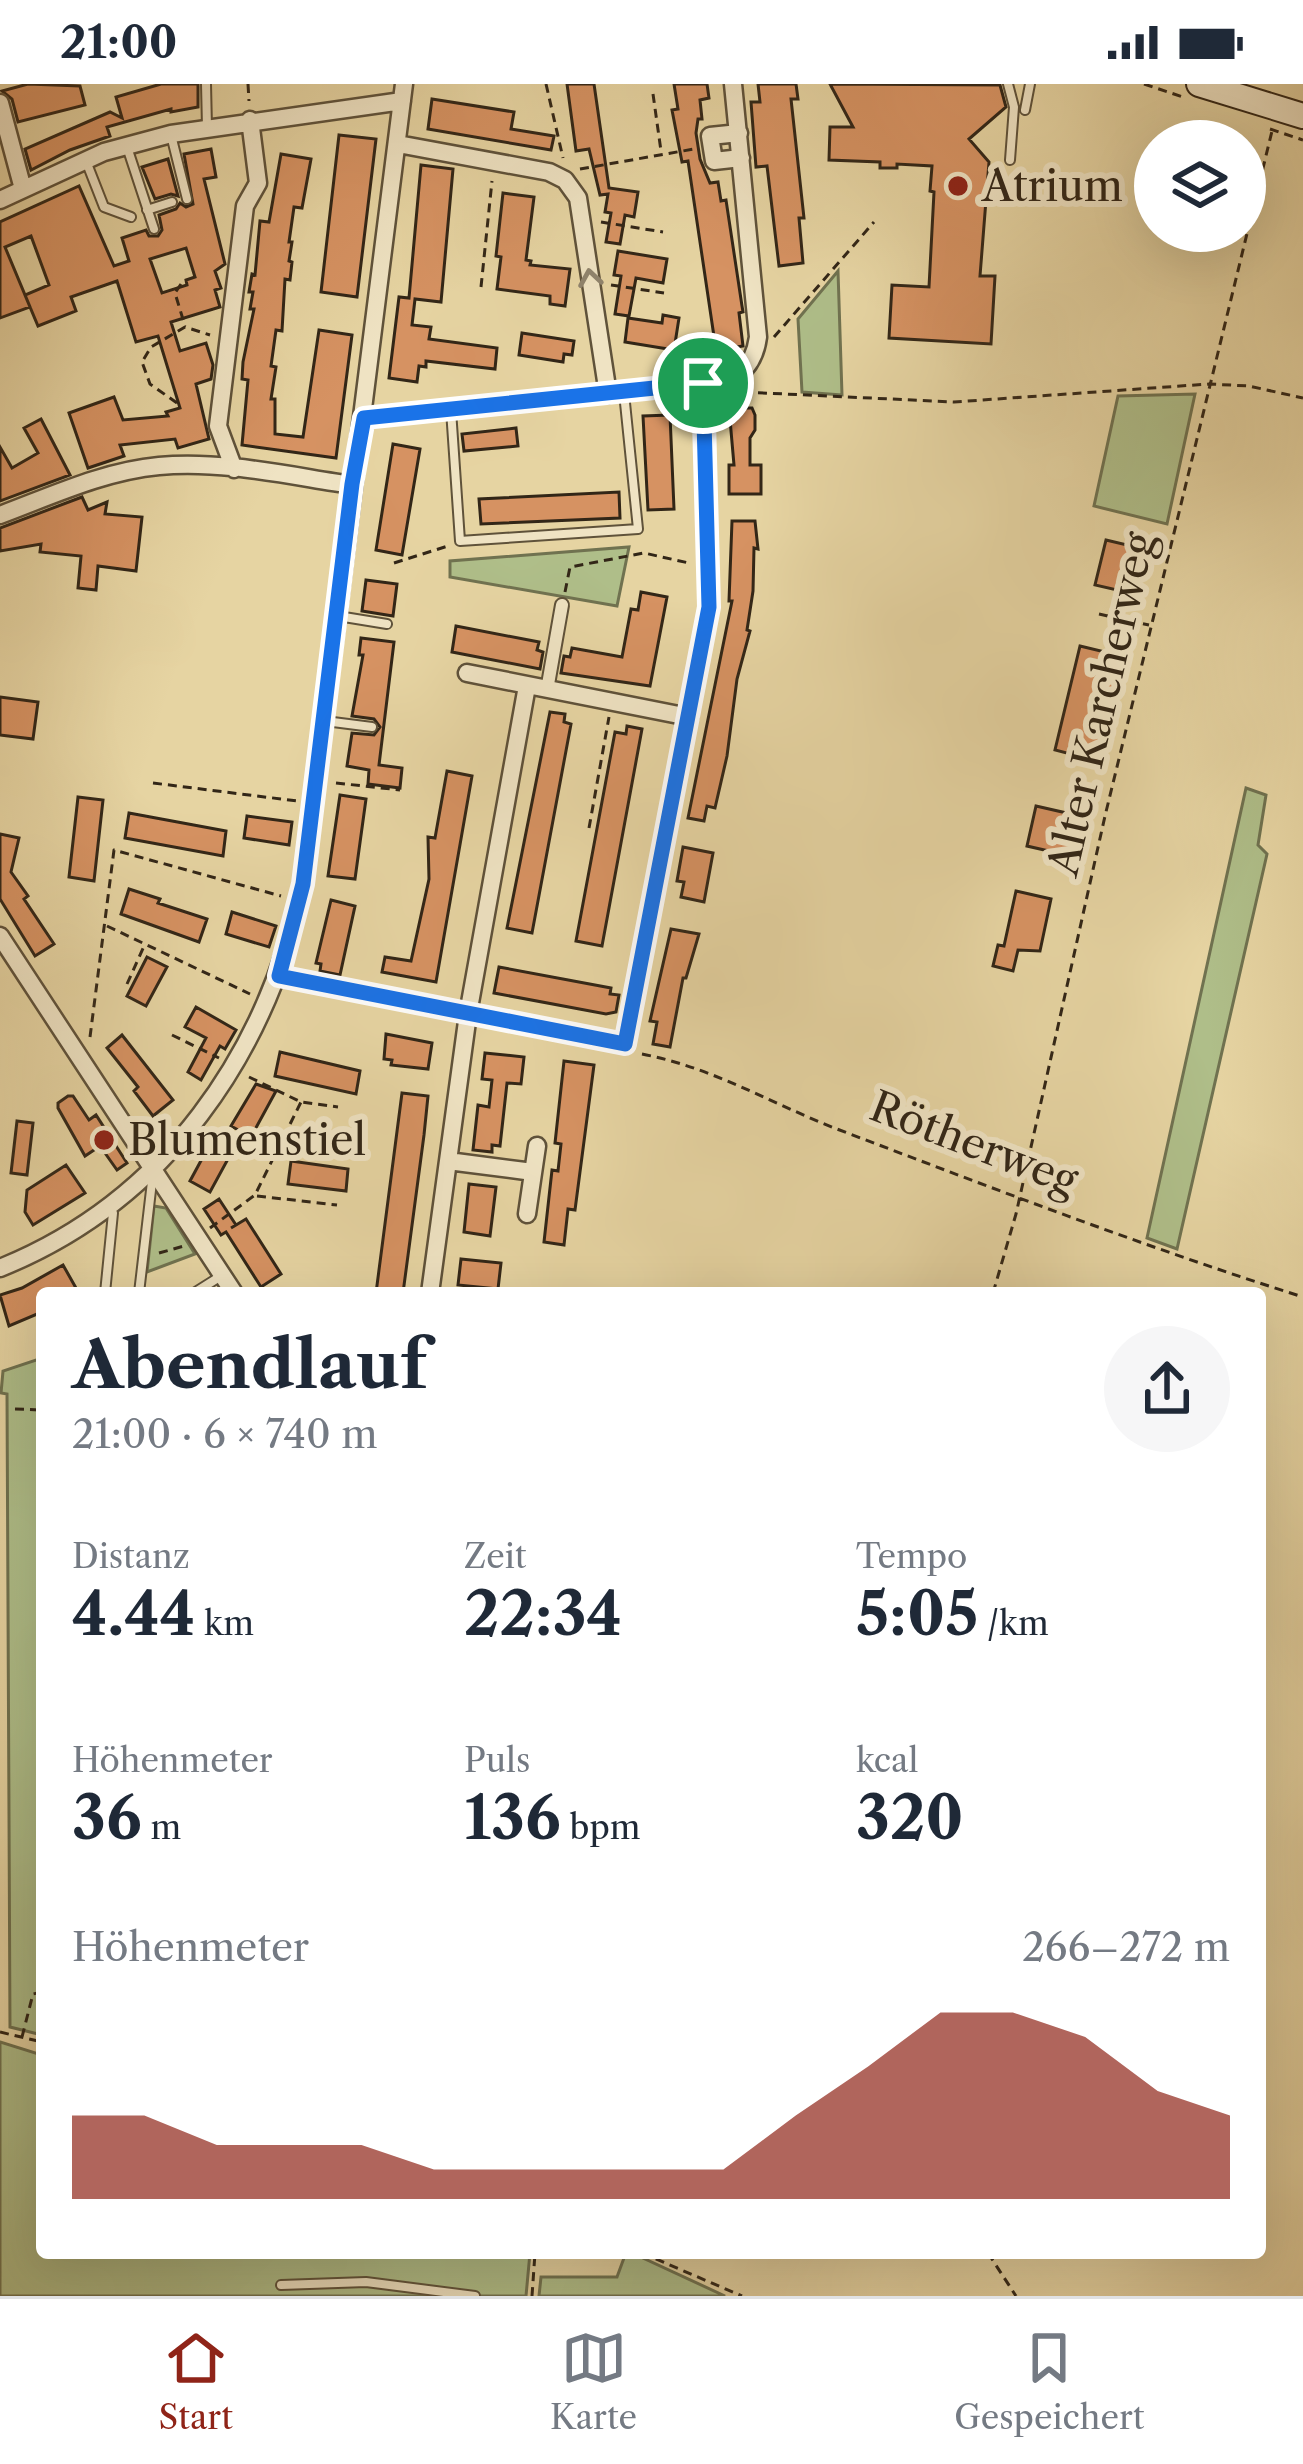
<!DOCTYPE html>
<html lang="de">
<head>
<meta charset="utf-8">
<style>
	:root { --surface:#fff; --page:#f6f6f7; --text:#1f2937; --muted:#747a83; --line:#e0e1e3; --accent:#8f2418 }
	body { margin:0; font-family:"Libre Caslon Text",serif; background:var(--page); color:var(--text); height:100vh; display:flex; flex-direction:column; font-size:45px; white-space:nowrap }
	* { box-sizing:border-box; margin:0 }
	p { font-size:39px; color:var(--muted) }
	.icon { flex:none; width:66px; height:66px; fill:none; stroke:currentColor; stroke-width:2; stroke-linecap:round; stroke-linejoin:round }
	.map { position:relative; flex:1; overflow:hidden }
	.details { position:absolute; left:36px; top:1203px; width:1230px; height:972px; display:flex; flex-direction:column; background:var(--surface); border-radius:12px; box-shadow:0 12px 48px #0002 }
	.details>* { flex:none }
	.fabs { position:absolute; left:1134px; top:36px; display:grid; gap:24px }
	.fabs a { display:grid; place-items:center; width:132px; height:132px; border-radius:50%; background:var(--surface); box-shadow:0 12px 48px #0002; font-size:60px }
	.pin { position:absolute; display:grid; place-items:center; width:102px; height:102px; color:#fff; margin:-51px; border:6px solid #fff; border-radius:50%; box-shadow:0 3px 12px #0007 }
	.round { display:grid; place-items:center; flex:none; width:126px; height:126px; border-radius:63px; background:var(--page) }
	.headline { display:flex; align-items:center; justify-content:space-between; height:204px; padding:0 36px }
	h1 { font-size:66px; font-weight:800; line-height:90px }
	.stats { display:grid; grid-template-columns:repeat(3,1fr); gap:18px; height:204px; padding:12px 36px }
	.stats div { display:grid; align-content:center }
	.stats b { font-size:60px; font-weight:800 }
	.stats small { font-size:33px; font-weight:400 }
	.stats p { font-size:33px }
	.chart { height:336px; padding:24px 36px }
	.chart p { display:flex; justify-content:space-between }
	.chart svg { width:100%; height:216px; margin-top:12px; fill:var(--accent); opacity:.7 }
	.status { display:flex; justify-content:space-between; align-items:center; height:84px; padding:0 60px; background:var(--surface); direction:ltr }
	.status svg { height:33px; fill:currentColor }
	.menu { display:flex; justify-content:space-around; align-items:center; height:168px; border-top:3px solid var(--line); background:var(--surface); font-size:33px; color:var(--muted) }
	.menu a { display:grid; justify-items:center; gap:6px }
	.menu .current { color:var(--accent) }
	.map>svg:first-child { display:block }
	.green { fill:#afbe89; stroke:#707250; stroke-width:3 }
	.building { fill:#d69262; stroke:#322617; stroke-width:3; fill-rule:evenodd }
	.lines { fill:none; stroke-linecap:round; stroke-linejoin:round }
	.service-casing { stroke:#5f523a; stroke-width:12 }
	.pedestrian-casing { stroke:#5f523a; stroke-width:16 }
	.minor-casing { stroke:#5f523a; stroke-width:21 }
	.secondary-casing { stroke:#322617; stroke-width:28 }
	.path { stroke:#322617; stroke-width:3; stroke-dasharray:9 6; stroke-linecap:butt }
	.service { stroke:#efe3c3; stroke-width:8 }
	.pedestrian { stroke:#efe3c3; stroke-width:12 }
	.minor { stroke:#efe3c3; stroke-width:16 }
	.secondary { stroke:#efe3c3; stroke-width:24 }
	.oneway { stroke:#90846d }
	.route-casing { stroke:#fff; stroke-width:24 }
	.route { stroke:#1a73e8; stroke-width:15 }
	.poi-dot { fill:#8f2418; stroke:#efe3c3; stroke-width:4.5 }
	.labels { text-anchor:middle; stroke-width:12; stroke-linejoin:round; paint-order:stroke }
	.poi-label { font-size:42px; fill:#322617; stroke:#efe3c3; text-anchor:start }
	.street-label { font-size:42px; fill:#322617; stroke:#efe3c3 }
</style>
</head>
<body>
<div class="status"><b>21:00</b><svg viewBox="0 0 49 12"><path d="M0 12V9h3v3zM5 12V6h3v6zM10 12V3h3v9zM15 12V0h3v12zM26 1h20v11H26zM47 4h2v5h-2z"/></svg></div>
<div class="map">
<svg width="1303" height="2212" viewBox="0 0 1303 2212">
	<rect width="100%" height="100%" fill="#e6d4a2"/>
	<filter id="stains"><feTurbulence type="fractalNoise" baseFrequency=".00167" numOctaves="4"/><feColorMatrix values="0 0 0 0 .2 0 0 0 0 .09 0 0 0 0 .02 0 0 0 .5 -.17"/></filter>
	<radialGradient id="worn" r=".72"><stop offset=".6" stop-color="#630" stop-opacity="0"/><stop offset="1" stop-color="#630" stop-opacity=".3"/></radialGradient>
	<path class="green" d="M838,187L842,311L802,308L798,235Z
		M1195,310L1167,440L1094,422L1118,312Z
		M629,463L617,522L450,493V477Z
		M1246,704L1266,711L1258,761L1267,770L1177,1165L1147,1154Z
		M154,1122L166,1124L195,1170L147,1188Z
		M42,1274V1951L10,1943L7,1310L1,1309L3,1287Z
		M0,1958L42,1971L38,2039L42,2041V2169H530L526,2212H0Z
		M616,2169H632L725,2212H539L541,2193H617L624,2174Z"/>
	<path class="building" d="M28,0L80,2L85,21L18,38L12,15L2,7Z
		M161,0H198V23L171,28V25L107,43L110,52L70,66L31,86L25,65L110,28L122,34L116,13Z
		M567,0H594L609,104L638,108L634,133L625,131L620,160L606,158L611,129L605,128L608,110L600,111L589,65L576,67Z
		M674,0H707L709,14L700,16L702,35H698L696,49L700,75L710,99L718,98L721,117L726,116L742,222L743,228L739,229L743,262L716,266L688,77L682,78L672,26L678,25Z
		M758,0H796L798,15H791L804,134H799L803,179L779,182L767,82L756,83L751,18H760Z
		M830,0L1000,1L1006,23L969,55L989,78L980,192H995L991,260L889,254L892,201L929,203L934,108L930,107L932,82L897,80V84H880V78L829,76L830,43H853Z
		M432,15L514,28L511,45L554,52L551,66L428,45Z
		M339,51L376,55L357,213L321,208Z
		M211,65L216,93L204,95L225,180L215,187L221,204L215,206L220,223L171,238L180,267L206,259L213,281L211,295L196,300L209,355L178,364L175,355L120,361L124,372L88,384L69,329L114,313L123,336L168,332L166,328L180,324L158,252L136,258L117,197L71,213L76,227L38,242L25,211L49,201L31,152L5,163L30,223L0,234V138L79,102L114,182L129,177L122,154L146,146L149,152H158L162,146L159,131L176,125L180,119L186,123L193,120L184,70ZM186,164L195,193L186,196L187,201L162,209L150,175Z
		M281,70L311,75L302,124L294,123L289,158H292L289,177L292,178L290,196L285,195L282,247L276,246L271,282L276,283L271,315H275V350L303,353L319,246L352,251L336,374L242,361L248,296L242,295L243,278L254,225H250L253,208H249L252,190L255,191L260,137L269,138Z
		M168,75L178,112L171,110L155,115L142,83Z
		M421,81L453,85L441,218L415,215L412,241L431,243L429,255L497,264L495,285L426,277V283L419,282L417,298L389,294L399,213L409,214Z
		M503,109L534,113L526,176L531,177L530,181L570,185L565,222L550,220V212L497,205L501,173L496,172Z
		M618,167L667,175L663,199L636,194L629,232L615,230L621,192L614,191Z
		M663,231L679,234L674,266L625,258L628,234L662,239Z
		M522,249L574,257L572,271L564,270L563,278L519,271Z
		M729,324H752L755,331V346L750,354V381H761V410H729V381H734Z
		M670,331L674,425L648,426L643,332Z
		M41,335L70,391L0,417V363L12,384L38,369L24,344Z
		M516,344L518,362L464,367L462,350Z
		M393,360L420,365L402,471L376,466Z
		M619,408L620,434L481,440L479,415Z
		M82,413L88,426L107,418L105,430L142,433L136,487L98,482L96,506L78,504L81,472L40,468L41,460L0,467V444Z
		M732,437H755L758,465L754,464L753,507L747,546L750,547L737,595L727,672L715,724L707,722L704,737L688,734L732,517H729Z
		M1106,456L1140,464L1130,509L1095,501Z
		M366,496L397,500L393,532L362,527Z
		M641,508L667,513L650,602L561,589L564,572L570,573L572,564L622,573L631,525L638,526Z
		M456,542L539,558L537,566L543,568L540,585L452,568Z
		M361,554L394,558L379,681L402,684L400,704L368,700L369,686L347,682L352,649L374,651L380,643L374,635L352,632L363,571H359Z
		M1080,562L1126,573L1101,678L1055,666Z
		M0,613L38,618L33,655L0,651Z
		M550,628L565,630L564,638L571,640L532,849L507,844Z
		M627,642L642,645L602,862L576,857L615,648L626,650Z
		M447,687L472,692L436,898L382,888L385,873L411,877L429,795L428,753L435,754Z
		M340,711L366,715L355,795L328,792Z
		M78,713L103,716L94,797L69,793Z
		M1036,722L1084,733L1075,773L1027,762Z
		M129,729L226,747L223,772L125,754Z
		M247,732L292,738L289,761L244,754Z
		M0,750L19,754L11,788L28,812L24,815L54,860L35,872L0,815Z
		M683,763L713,769L704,818L681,813L684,798L677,797Z
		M129,805L160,815L158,819L207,835L199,858L121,830Z
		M1016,807L1051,815L1040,867L1018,866L1013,887L993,882L998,861L1004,862Z
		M331,816L355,822L340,891L320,887L321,880L316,879Z
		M232,828L276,842L269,863L226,850Z
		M671,845L699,850L686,894H683L670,963L653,960L657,938L650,937Z
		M147,873L167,883L146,922L127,912Z
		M499,883L611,904L610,910L619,911L616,928L606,930L494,909Z
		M196,923L236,946L225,965L220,962L201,996L188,988L206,954L185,943Z
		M386,950L432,959L428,985L391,981L392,976L384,975Z
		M122,951L173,1016L153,1032L134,1007L138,1003L107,964Z
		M280,968L360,987L356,1010L275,992Z
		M485,969L524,973L521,1000L507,999L500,1062L492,1061V1068L473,1066L478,1021L489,1023L492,996L482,995Z
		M564,977L594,981L575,1126L568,1125L564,1161L544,1158L552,1086L558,1087L561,1060L555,1059Z
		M256,1000L276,1007L251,1053L231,1042Z
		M402,1009L428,1012L424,1051L403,1209H376Z
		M68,1012H73L89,1036L96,1031L127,1079L117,1086L100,1062L85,1072L58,1024V1019Z
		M17,1037L33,1039L27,1091L11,1089Z
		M224,1045L240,1053L210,1108L190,1097L210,1060L214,1062Z
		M291,1077L348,1085L346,1107L288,1100Z
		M66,1081L85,1109L33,1141L25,1128L27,1106Z
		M469,1100L496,1103L490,1152L464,1148Z
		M219,1115L236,1141L231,1144L246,1135L281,1190L261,1203L226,1148L221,1151L204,1125Z
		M461,1175L501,1179L498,1205L458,1201Z
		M63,1181L76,1204L68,1209H42V1228L9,1242L0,1211L22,1204Z"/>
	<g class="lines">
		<g class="service-casing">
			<path id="service" d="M206,0L207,43
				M1008,0L1014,23L1010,76
				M1025,26L1030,0
				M171,51L187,115
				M127,63L154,145
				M86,77L104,123L131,133
				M147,126L172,118
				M451,326L460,457L638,445L624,309
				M338,532L387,540
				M325,637L372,643
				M105,1209L113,1129L108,1122
				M139,1209L153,1089
				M194,1209L221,1192
				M281,2201L366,2198L475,2212"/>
		</g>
		<g class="pedestrian-casing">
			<path id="pedestrian" d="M547,606L562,521"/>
		</g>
		<g class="minor-casing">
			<path id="minor" d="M0,19L23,105
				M739,49L710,52L714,77L741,74
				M398,60L549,88L565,96L578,114L608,310
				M0,116L104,68L171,50L402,17
				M364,334L703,299C734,303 754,283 758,253L733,0
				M234,385L218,342L245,122L258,99L250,36
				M0,431C51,412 104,387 159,382C222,376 290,392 352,401
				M467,589L689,633
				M0,852L234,1209
				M279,892L625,960L709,523L703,299
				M448,1077L533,1088
				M527,1130L537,1062
				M0,1184C166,1117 267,970 303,800L404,0
				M430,1209L468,930L527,602"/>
		</g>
		<g class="secondary-casing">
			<path id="secondary" d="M1199,0L1303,32"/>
		</g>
		<path class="path" d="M248,0L249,17
			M546,0L563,74
			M1144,0L1183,13
			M653,10L661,67
			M1270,45L1303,56
			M580,85L694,65
			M601,138L663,148
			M181,200L175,209L185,242
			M611,201L664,209
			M481,203L492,97
			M774,253L874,138
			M743,308L954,318L1209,300L1249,302L1303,314
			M177,319L150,300L142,278L151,263L185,243L210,251
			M394,479L448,462
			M565,508L570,483L644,469L689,479
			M1099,530L1149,541
			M153,699L297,717
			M336,699L400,706
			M589,744L609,633
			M107,842L250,910
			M127,900L145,860
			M172,951L219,974
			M90,953L114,766L281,812
			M642,970C714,984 770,1019 837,1045C992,1104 1145,1163 1303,1213
			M249,993L301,1018L338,1023
			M257,1112L337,1121
			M210,1144L255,1111L301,1018
			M159,1169L184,1162
			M993,1209L1016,1130L1105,732L1273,43
			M15,1325L42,1326
			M0,1948L42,1958
			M22,1953L33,1910L42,1908
			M642,2169L742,2212
			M988,2169L1016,2212
			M532,2212L535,2169"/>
		<use href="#service" class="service"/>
		<use href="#pedestrian" class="pedestrian"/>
		<use href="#minor" class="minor"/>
		<use href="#secondary" class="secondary"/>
	</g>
	<defs><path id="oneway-chevron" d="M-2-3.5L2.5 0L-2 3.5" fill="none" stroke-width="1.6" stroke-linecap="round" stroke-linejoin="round" transform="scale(3)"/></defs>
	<use class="oneway" href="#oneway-chevron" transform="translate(590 194) rotate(-99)"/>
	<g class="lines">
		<g class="route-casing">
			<path id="route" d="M703,299L709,523L625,960L279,892L303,800L352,400L364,334Z"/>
		</g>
		<use href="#route" class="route"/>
	</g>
	<g class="poi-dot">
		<circle cx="958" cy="102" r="12"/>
		<circle cx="104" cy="1056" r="12"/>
	</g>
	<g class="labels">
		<g class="poi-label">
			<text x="982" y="117">Atrium</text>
			<text x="128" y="1071">Blumenstiel</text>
		</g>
		<g class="street-label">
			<text transform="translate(1101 620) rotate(-77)" y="15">Alter Karcherweg</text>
			<text transform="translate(974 1059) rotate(21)" y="15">Rötherweg</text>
		</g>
	</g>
	<rect width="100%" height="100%" filter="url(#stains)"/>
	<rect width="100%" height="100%" fill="url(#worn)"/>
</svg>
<div class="fabs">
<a><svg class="icon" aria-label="layers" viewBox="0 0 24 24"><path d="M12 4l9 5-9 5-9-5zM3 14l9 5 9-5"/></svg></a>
</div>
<div class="pin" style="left:703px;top:299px;background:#1e9e55"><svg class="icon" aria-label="arrive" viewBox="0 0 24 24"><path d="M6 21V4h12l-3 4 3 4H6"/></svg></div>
<section class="details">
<div class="headline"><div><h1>Abendlauf</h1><p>21:00 · 6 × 740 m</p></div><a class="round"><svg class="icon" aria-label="share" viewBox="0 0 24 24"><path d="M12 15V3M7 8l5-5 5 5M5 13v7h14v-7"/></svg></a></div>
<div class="stats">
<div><p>Distanz</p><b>4.44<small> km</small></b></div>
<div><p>Zeit</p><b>22:34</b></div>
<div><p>Tempo</p><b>5:05<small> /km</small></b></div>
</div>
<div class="stats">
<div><p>Höhenmeter</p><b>36<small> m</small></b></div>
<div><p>Puls</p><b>136<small> bpm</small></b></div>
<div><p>kcal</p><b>320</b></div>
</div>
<div class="chart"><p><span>Höhenmeter</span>266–272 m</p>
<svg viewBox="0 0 160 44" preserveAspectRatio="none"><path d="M0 44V27L10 27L20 33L30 33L40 33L50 38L60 38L70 38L80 38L90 38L100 27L110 17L120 6L130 6L140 11L150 22L160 27V44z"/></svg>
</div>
</section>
</div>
<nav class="menu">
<a class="current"><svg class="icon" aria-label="home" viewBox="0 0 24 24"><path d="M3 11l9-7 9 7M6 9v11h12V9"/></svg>Start</a>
<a><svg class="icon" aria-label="map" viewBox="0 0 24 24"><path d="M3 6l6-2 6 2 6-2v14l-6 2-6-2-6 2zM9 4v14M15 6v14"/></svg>Karte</a>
<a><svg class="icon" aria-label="saved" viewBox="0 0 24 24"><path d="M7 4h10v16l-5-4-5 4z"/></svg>Gespeichert</a>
</nav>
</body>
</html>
